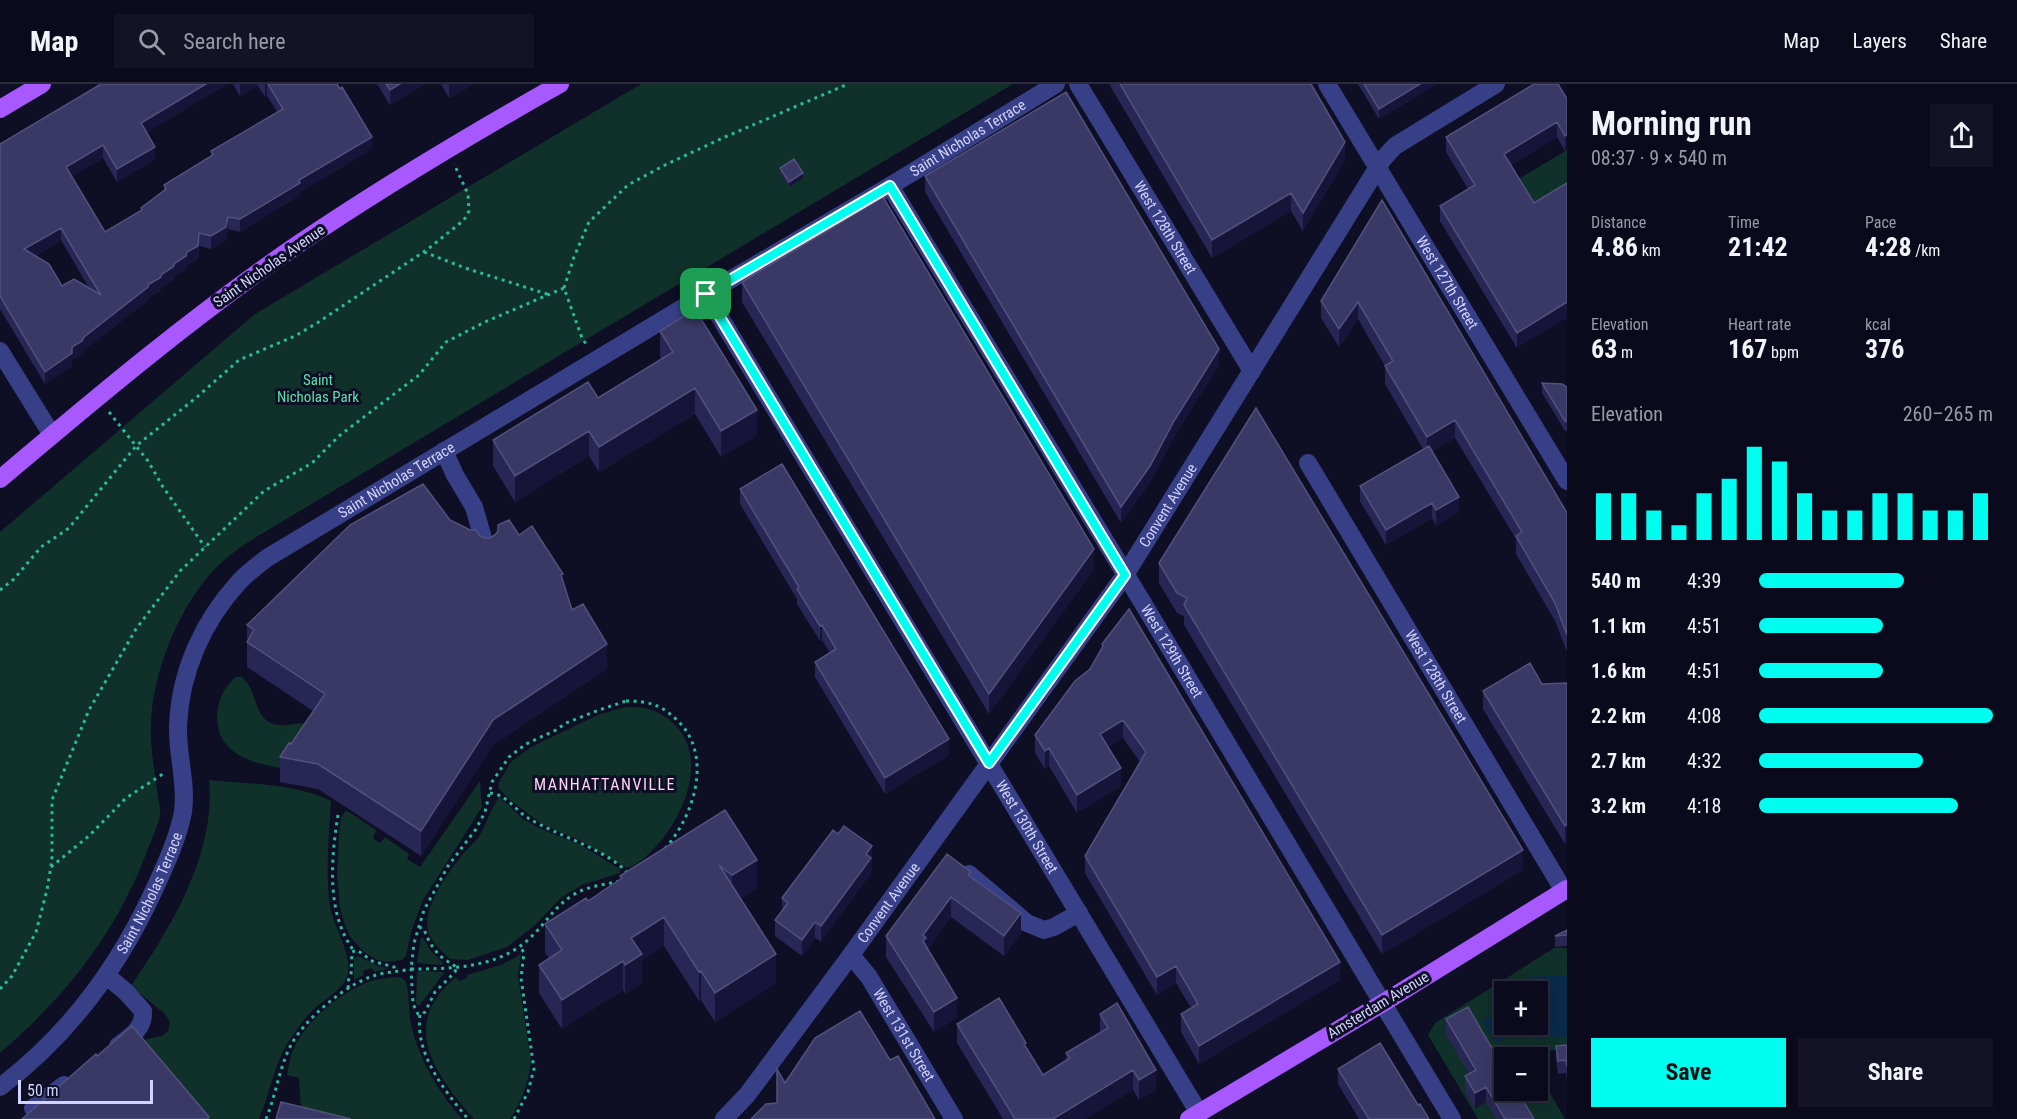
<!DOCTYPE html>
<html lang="en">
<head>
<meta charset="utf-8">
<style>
	:root { --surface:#0a0a1c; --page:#131325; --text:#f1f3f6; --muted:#999aa3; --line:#2a2b3b; --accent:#00fdef }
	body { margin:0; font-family:"Roboto Condensed",sans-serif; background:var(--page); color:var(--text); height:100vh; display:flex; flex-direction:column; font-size:22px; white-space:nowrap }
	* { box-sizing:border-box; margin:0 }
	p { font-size:20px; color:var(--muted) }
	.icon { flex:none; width:33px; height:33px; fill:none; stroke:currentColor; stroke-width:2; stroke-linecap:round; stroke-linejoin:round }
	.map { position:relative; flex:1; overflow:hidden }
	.details { display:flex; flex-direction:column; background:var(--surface); width:450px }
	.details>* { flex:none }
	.buttons { position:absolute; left:1494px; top:897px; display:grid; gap:12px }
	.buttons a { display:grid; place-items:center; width:54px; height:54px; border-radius:0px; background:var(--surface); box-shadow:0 3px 15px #0003,0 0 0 2px var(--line); font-size:30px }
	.scale { position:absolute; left:18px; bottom:15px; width:135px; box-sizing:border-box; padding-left:6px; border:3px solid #d2d4ff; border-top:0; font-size:16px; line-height:21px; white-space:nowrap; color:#d2d4ff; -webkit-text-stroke:4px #0e0e25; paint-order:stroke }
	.pin { position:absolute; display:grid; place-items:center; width:51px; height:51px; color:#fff; margin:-26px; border-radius:12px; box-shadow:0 3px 9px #0006 }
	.round { display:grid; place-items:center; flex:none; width:63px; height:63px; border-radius:0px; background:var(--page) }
	.headline { display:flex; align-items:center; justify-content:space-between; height:102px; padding:0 24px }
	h1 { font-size:33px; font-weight:700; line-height:45px }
	.metrics { display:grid; grid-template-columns:repeat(3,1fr); gap:9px; height:102px; padding:6px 24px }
	.metrics div { display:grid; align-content:center }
	.metrics b { font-size:26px; font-weight:700 }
	.metrics small { font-size:16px; font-weight:400 }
	.metrics p { font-size:16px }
	.chart { height:168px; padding:12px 24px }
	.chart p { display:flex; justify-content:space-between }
	.chart svg { width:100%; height:108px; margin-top:6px; stroke:var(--accent); stroke-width:6 }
	.primary-button { display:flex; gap:12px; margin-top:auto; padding:12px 24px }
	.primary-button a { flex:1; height:69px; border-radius:0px; background:var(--accent); color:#111; font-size:24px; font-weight:700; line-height:69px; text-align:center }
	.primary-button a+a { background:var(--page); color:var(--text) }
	ul { padding:0 24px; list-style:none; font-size:20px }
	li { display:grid; grid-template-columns:96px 72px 1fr; align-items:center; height:45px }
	li i { height:15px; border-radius:8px; background:var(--accent) }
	header { display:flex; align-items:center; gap:36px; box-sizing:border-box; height:84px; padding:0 30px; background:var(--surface); border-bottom:2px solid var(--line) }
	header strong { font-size:28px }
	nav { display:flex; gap:33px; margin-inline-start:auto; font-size:21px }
	.search { width:420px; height:54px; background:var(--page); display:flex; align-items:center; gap:15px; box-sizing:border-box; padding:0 21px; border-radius:0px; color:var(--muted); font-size:22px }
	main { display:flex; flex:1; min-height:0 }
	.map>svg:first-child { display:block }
	.green { fill:#10302a; fill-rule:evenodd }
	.water { fill:#0a2a49 }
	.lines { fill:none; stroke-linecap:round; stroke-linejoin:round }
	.path { stroke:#29bc9c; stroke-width:3; stroke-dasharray:3 4.5; stroke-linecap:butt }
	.minor { stroke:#374087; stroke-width:18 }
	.major { stroke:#a759ff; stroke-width:18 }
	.wall { fill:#282654; fill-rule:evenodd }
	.shaded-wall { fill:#161539 }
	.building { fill:#3a3966; stroke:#52517e; stroke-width:1.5; fill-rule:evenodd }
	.route-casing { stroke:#fff; stroke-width:12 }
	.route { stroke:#00fdef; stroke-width:8 }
	.labels { text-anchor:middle; stroke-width:6; stroke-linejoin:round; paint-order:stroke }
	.street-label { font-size:15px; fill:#d2d4ff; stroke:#0e0e25 }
	.park-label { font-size:15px; fill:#58e5ac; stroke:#0e0e25 }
	.neighbourhood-label { font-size:16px; letter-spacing:1.5px; fill:#ffd4f6; stroke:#0e0e25 }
</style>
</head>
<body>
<header>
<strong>Map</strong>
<div class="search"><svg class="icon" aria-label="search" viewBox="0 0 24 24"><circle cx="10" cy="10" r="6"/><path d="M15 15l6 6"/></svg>Search here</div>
<nav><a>Map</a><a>Layers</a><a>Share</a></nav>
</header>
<main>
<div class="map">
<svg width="1567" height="1035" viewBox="0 0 1567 1035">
	<rect width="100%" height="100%" fill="#0e0e25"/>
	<path class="green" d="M641,0H1013L258,452C241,462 225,474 212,488C175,529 148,600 151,655C152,675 156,694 158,714C159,719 161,726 160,732C157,745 150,758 146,770C115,851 65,913 0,969V448L255,230Z
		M1567,66V114L1534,134L1512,99Z
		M236,593H242C259,607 252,637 278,641C288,642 297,639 307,639L293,686C258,681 210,672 218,624C220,612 226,601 236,593Z
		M626,623C632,623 638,623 644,624C656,626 668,633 676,642C707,675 685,729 659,759C650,769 640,780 627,784L579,756L542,740L511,717L499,705L498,700L511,678L531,663L600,630Z
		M209,696C248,700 294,699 331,717C329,752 325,788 330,823C334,844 354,873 347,893C341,907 325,915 314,925C305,933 298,944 291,954C274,978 271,1008 259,1035H196L132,967L147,955L162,952L168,947L170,938L165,930L131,902C171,843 216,770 209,696Z
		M480,697L482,723L423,816L412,845L406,872L402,876L396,877L386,878L375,875L364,868L351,854L345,841L340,824L337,790L339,750L341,734L346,726L376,746L373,754L380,759L385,753L409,770L407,775L420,783Z
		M500,713L523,735L539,744L579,760L620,785V789L582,801L562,813L534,842L507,863L468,876L450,875C441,867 431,858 428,846C422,824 449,787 462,771C467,765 473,760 478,754C485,744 493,719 500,713Z
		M421,853L423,854L431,867L443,879L442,881L417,879Z
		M1554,864H1567V965L1547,967L1549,1007L1565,1035H1478L1428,951L1435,939ZM1504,908H1538V940H1504ZM1504,974H1538V1006H1504Z
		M521,870L518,892L531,976C529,998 522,1017 510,1035H474C435,990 398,941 456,893L459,897L467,894V891L501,881Z
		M358,872L378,882L387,884V885L374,888L372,884L363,887L364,891L354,896V875Z
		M419,887L445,888L419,922L416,920L417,889Z
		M396,893L402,894L406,898C410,912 408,926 411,940C419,976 438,1007 462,1035H334L301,1027L299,994L287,991C289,982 290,972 294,964C307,936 339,910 368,898C376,895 386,894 396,893Z"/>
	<path class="water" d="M1567,891V953L1533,955V941L1538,940V908L1531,907L1530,893Z
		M1498,929L1511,950L1496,959L1483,937Z"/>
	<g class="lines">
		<path class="path" d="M424,168L465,184L550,211
			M564,204L574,173L589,138L628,101L665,81L725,53L848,0
			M109,328L148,377L163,403L205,463
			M0,506L14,495L41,463L69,444L136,362L197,313L239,276L295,252L317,239L428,165L464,136L469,127L468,110L454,80
			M626,617C650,617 662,621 679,638C714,674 693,736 661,769C650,781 636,792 620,797C604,801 587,802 573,811C555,822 545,840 531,853C500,884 451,885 411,885L414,859L424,826L448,782L476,745L485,728L492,698L509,673L526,660L556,646L566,639L599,626Z
			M490,709C506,710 515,726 528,734C555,751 610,766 629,791
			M338,731C331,775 326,830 354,867
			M51,783L90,751L126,714L166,688
			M419,843L424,845C428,857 434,867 444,875C449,879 453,879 456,884
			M349,904L347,900L351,890L352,868L357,866L372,877L394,883L397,887
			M0,905L12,892L36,848L47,806L52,776V716L89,626L136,545L180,487L264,407L312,379L339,352L419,291L446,258L485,238L564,204L582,254L588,263
			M420,931C415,970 444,1006 468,1035
			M266,1035C276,1011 279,984 291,961C305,935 343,903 370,893C383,888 397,888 411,885L413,920L418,930H422L425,928L435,908L455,888L456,884
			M514,1035L528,1008L534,985L521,894L524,869L520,862"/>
		<g class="minor">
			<path id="s1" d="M1078,0L1252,287"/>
			<path id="s2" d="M1327,0L1567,397"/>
			<path id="s3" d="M890,102L1141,516L1452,1035"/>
			<path id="s4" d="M706,210L1199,1029"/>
			<path d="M0,267L52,351"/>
			<path d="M444,367L455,391L474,423L487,468"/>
			<path id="s5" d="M1308,379L1564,807"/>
			<path d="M969,790L1027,839L1044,846L1054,843L1079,829"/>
			<path id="s6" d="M851,871L869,893L954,1035"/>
			<path d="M107,892L126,908L143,927C144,945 131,952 118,962"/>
			<path id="s7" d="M0,1003C69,951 119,883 155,804C166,780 178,754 183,728C187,699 177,670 178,642C180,588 203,537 239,498C247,489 257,482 267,474L706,210L890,102L1056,0"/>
			<path d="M33,1024L64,1001"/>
			<path id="s8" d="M724,1035L747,1011L851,871L1125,491L1383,75L1395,62L1496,0"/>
		</g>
		<path class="major" d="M0,25L42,0
			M0,395C96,314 192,233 297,161C382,103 470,51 560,0
			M1189,1035L1383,919L1567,805"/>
	</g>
	<path class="wall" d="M101,0H227L147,48L155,75L117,98L103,74L71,93L105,148L141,127V124L164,107V101L211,72V67L278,29L267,12L265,13L258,2L240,12L233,0H337L372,65L300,108V111L240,148L228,145L226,156L211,165L199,162L198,175L187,181L186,185L175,192L173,196L162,203L160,207L149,213L148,216L84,266L82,270L72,276V282L45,300L0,225V60ZM61,156L89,204L62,202L35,172Z
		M377,0H425L390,21Z
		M441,0H474L449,14Z
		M1109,0H1311L1345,76L1303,147L1291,127L1212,174Z
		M1358,0H1437L1379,35Z
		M1567,15V66L1565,67L1557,53L1511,81L1534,119L1517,264L1440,137V122L1468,105L1446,68V53Z
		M780,84L803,94L789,103L780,89Z
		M925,92L1219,281L1174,353L1150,398L1121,439L925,108Z
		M1382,116L1567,429V568L1555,537L1516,470V455L1455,354L1432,367L1459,428L1436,442L1432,434L1386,461L1360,417V402L1423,365L1385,300V282L1358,235L1339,263L1321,234V217Z
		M742,198L1094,485L989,630L742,218Z
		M660,247L757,351L721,373L695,330L599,388L589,372L515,418L493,382V356L598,314L661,275L660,272Z
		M1542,299L1567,303V347H1565L1542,309Z
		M740,405L949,671L885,710L815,593V578L830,569L822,556L820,557L797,520V515L740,420Z
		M450,436L484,454H490L495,451H519L563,497L572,526L607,585L493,661L421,772L318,705L280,698V673L291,660L313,627L247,583V541Z
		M1159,479L1523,786L1382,870L1184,541V532L1177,529L1159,499Z
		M1102,560L1340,896L1199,980L1181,948V930L1191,924L1176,899L1157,911L1085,789V772L1140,678L1123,654L1108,663L1121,702L1077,729L1049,682L1045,685L1035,669V651L1090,585L1102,564Z
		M1567,599L1565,760L1483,625V607L1542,600Z
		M725,726L757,804L740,815L776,899L715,938L701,916L699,917L664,862L642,876V899L625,910L623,906L562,945L539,909V881L549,874L545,869V840L588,817L620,795V792Z
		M838,750L872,762L871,789L821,858L815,854L802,872L775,852V836L782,826V814Z
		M971,792L1021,849L1004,872L951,833L928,865L957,934L934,948L886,873V852Z
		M1567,846V862L1555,863V852Z
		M1100,930L1156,1006L1139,1016L1133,1006L1085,1035H1003L957,959V940L1026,963L1043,991L1066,976V969L1100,949Z
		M1446,935L1534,1035H1496L1486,1018L1475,1025L1465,1008V992L1469,990L1446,951Z
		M1567,961V996L1566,989L1558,990L1556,975V962Z
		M1338,985L1418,1021L1429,1035H1359L1338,1000Z"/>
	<path class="shaded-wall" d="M206,0H227L141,52V39Z
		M240,0H258V2L240,12Z
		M265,0H267V12L265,13Z
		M400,0H425L390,21V6Z
		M449,0H474L449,14Z
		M1420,0H1437L1379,35V25Z
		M1557,38V53L1504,85V70Z
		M1567,51V66L1565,67V52Z
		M372,53V65L300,108V111L240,148V135L299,96Z
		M1345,58V76L1303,147V129Z
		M103,61V74L66,96V83Z
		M155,63V75L117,98V85Z
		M803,89V94L789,103V98Z
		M1291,109V127L1212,174V156Z
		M228,133V145L226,156L211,165V152Z
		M61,144V156L24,178V165Z
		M199,149L198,175L187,181L186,185L175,192L173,196L162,203L160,207L149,213L148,216L84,266L82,270L72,276V282L45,300V288L84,253L162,190L187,168Z
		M1358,218V235L1339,263V245Z
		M1567,218V234L1517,264V249Z
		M1219,265V281L1174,353L1150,398L1121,439V423Z
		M695,304V330L599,388V363Z
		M757,326V351L721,373V347Z
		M1455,336V354L1427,370V353Z
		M589,347V372L515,418V392Z
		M1459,413V428L1436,442V426Z
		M1432,419V434L1386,461V446Z
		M1094,465V485L989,630V610Z
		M822,541V556L820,557V542Z
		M607,560V585L493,661L421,772V747L493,636Z
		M1123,636V654L1100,667V650Z
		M949,655V671L885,710V694Z
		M1049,664V682L1045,685V667Z
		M1121,684V702L1077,729V711Z
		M1567,741V759L1565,760V742Z
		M872,762L871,789L821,858V842Z
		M1523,766V786L1382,870V851Z
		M757,776V804L732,820V791Z
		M951,813V833L926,868V874L923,851Z
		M1021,829V849L1004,872V852Z
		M664,833V862L642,876V899L625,910V881L631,854Z
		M815,838V854L802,872V856Z
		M776,870V899L715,938V909Z
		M623,877V906L562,945V916Z
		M1340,878V896L1199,980V962Z
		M1176,882V899L1157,911V893Z
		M701,887V916L699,917V888Z
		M957,914V934L934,948V928Z
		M1133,986V1006L1085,1035H1053Z
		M1156,986V1006L1139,1016V996Z
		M1486,1003V1018L1475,1025V1009Z"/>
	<path class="building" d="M101,0H206L141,39L155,63L117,85L103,61L66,83L105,148L142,126L141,124L166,105L164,101L213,71L211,67L283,25L268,0H337L340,5L342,3L372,53L299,96L300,99L240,135L228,133L226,143L211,152L199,149L198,162L187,168L186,172L175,179L173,183L162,190L160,194L149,200L148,203L84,253L82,257L72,263V269L45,288L0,212V60ZM61,144L90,193L101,211L74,195L62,202L49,180L24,165Z
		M386,0H400L390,6Z
		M1120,0H1311L1345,58L1303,129L1291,109L1212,156Z
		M1364,0H1420L1379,25Z
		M1534,0H1558L1567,15V51L1565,52L1557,38L1504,70L1534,119L1567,99V218L1517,249L1440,122L1475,101L1446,53Z
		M1066,8L1219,265L1174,337L1150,382L1121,423L925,92Z
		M794,75L803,89L789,98L780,84Z
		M883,113L1094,465L989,610L742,198Z
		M1382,116L1567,429V551L1555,519L1516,452L1522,448L1455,336L1427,353L1385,282L1393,277L1358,218L1339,245L1321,217Z
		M695,225L757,326L721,347L695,304L599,363L589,347L515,392L493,356L588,298L598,314L673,268L660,247Z
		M1542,299L1562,300L1567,303V337H1565Z
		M1256,324L1523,766L1382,851L1184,521L1187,514L1177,509L1159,479Z
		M1429,362L1459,413L1436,426L1432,419L1386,446L1360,402Z
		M782,380L949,655L885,694L815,578L836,565L822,541L820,542L797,505L799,503L740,405Z
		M423,400L450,436L470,446H476L479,451L484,454H490L495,451L498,447V441L509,436L519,451L532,442L563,490L561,491L572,526L583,520L607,560L493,636L421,747L318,680L280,673L289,659L291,660L325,610L247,558L254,546L247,541L350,441Z
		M1129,525L1340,878L1199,962L1181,930L1198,920L1176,882L1157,893L1085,772L1146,668L1123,636L1100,650L1121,684L1077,711L1049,664L1045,667L1035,651L1075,597L1090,585L1103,562L1102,560Z
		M1530,579L1542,600L1567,599V741L1565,742L1483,607Z
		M725,726L757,776L732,791L719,781L776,870L715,909L701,887L699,888L664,833L631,854L642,870L625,881L623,877L562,916L539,881L562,866L545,840L586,814L588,817L622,794L620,792Z
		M844,742L872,762L866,770L871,774L821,842L815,838L802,856L775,836L788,819L782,814L833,746L838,750Z
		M947,770L971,788L968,791L1021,829L1004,852L951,813L923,851L926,854L923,857L957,914L934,928L886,852Z
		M1567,846V851L1555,852Z
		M999,914L1026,959L1024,960L1043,991L1070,974L1066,969L1108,944L1100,930L1117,919L1156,986L1139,996L1133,986L1053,1035H1015L957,940Z
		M1468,923L1504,985V1006H1517L1534,1035H1505L1486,1003L1475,1009L1465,992L1476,986L1446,935Z
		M860,927L890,976L898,972L935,1035H751L766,1020L777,1019V985L785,999L815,954Z
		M132,942L209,1033L207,1035H22L96,970L97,972Z
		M1380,959L1418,1021L1420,1020L1429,1035H1369L1338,985Z
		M1567,961V983L1566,976L1558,977L1556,962Z
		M281,1018L351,1035H276Z"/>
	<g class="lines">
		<g class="route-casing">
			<path id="route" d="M890,102L1125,491L989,679L706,210Z"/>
		</g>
		<use href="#route" class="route"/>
	</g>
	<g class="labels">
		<g class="street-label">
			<text dy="5" stroke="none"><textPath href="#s7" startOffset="1436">Saint Nicholas Terrace</textPath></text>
			<text dy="5" stroke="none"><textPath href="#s1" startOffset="168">West 128th Street</textPath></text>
			<text transform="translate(269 182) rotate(-35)" y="5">Saint Nicholas Avenue</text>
			<text dy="5" stroke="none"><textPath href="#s2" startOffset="232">West 127th Street</textPath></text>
			<text dy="5" stroke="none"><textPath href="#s7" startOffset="770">Saint Nicholas Terrace</textPath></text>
			<text dy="5" stroke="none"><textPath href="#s8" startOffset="758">Convent Avenue</textPath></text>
			<text dy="5" stroke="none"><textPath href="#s3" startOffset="544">West 129th Street</textPath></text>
			<text dy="5" stroke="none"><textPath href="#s5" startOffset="249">West 128th Street</textPath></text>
			<text dy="5" stroke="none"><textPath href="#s4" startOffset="622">West 130th Street</textPath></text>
			<text dy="5" stroke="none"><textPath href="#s7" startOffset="248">Saint Nicholas Terrace</textPath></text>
			<text dy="5" stroke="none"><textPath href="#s8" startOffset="272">Convent Avenue</textPath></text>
			<text transform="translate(1378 921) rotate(-31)" y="5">Amsterdam Avenue</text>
			<text dy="5" stroke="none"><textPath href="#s6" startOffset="96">West 131st Street</textPath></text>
		</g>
		<g class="park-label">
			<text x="318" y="301">Saint<tspan x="318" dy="17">Nicholas Park</tspan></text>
		</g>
		<g class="neighbourhood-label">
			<text x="605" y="706">MANHATTANVILLE</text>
		</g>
	</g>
</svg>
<div class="buttons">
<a>+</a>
<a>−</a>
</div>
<div class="scale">50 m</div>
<div class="pin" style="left:706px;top:210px;background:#1e9e55"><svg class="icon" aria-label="arrive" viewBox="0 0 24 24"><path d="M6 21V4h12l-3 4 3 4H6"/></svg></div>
</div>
<section class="details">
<div class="headline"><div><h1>Morning run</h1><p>08:37 · 9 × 540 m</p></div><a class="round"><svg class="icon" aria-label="share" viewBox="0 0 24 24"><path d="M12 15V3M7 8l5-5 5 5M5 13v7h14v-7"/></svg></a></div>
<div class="metrics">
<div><p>Distance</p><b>4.86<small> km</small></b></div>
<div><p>Time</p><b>21:42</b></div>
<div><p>Pace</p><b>4:28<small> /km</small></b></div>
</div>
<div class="metrics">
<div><p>Elevation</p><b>63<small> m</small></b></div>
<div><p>Heart rate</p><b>167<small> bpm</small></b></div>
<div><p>kcal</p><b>376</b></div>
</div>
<div class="chart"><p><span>Elevation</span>260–265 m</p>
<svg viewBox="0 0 160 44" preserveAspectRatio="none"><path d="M5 44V25M15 44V25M25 44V32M35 44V38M45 44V25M55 44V19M65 44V6M75 44V12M85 44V25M95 44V32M105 44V32M115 44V25M125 44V25M135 44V32M145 44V32M155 44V25"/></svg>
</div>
<ul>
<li><b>540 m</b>4:39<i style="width:62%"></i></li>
<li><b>1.1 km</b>4:51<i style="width:53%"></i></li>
<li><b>1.6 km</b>4:51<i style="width:53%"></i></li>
<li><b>2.2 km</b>4:08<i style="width:100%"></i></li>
<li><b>2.7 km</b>4:32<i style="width:70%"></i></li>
<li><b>3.2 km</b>4:18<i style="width:85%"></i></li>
</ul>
<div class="primary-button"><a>Save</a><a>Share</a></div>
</section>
</main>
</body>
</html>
